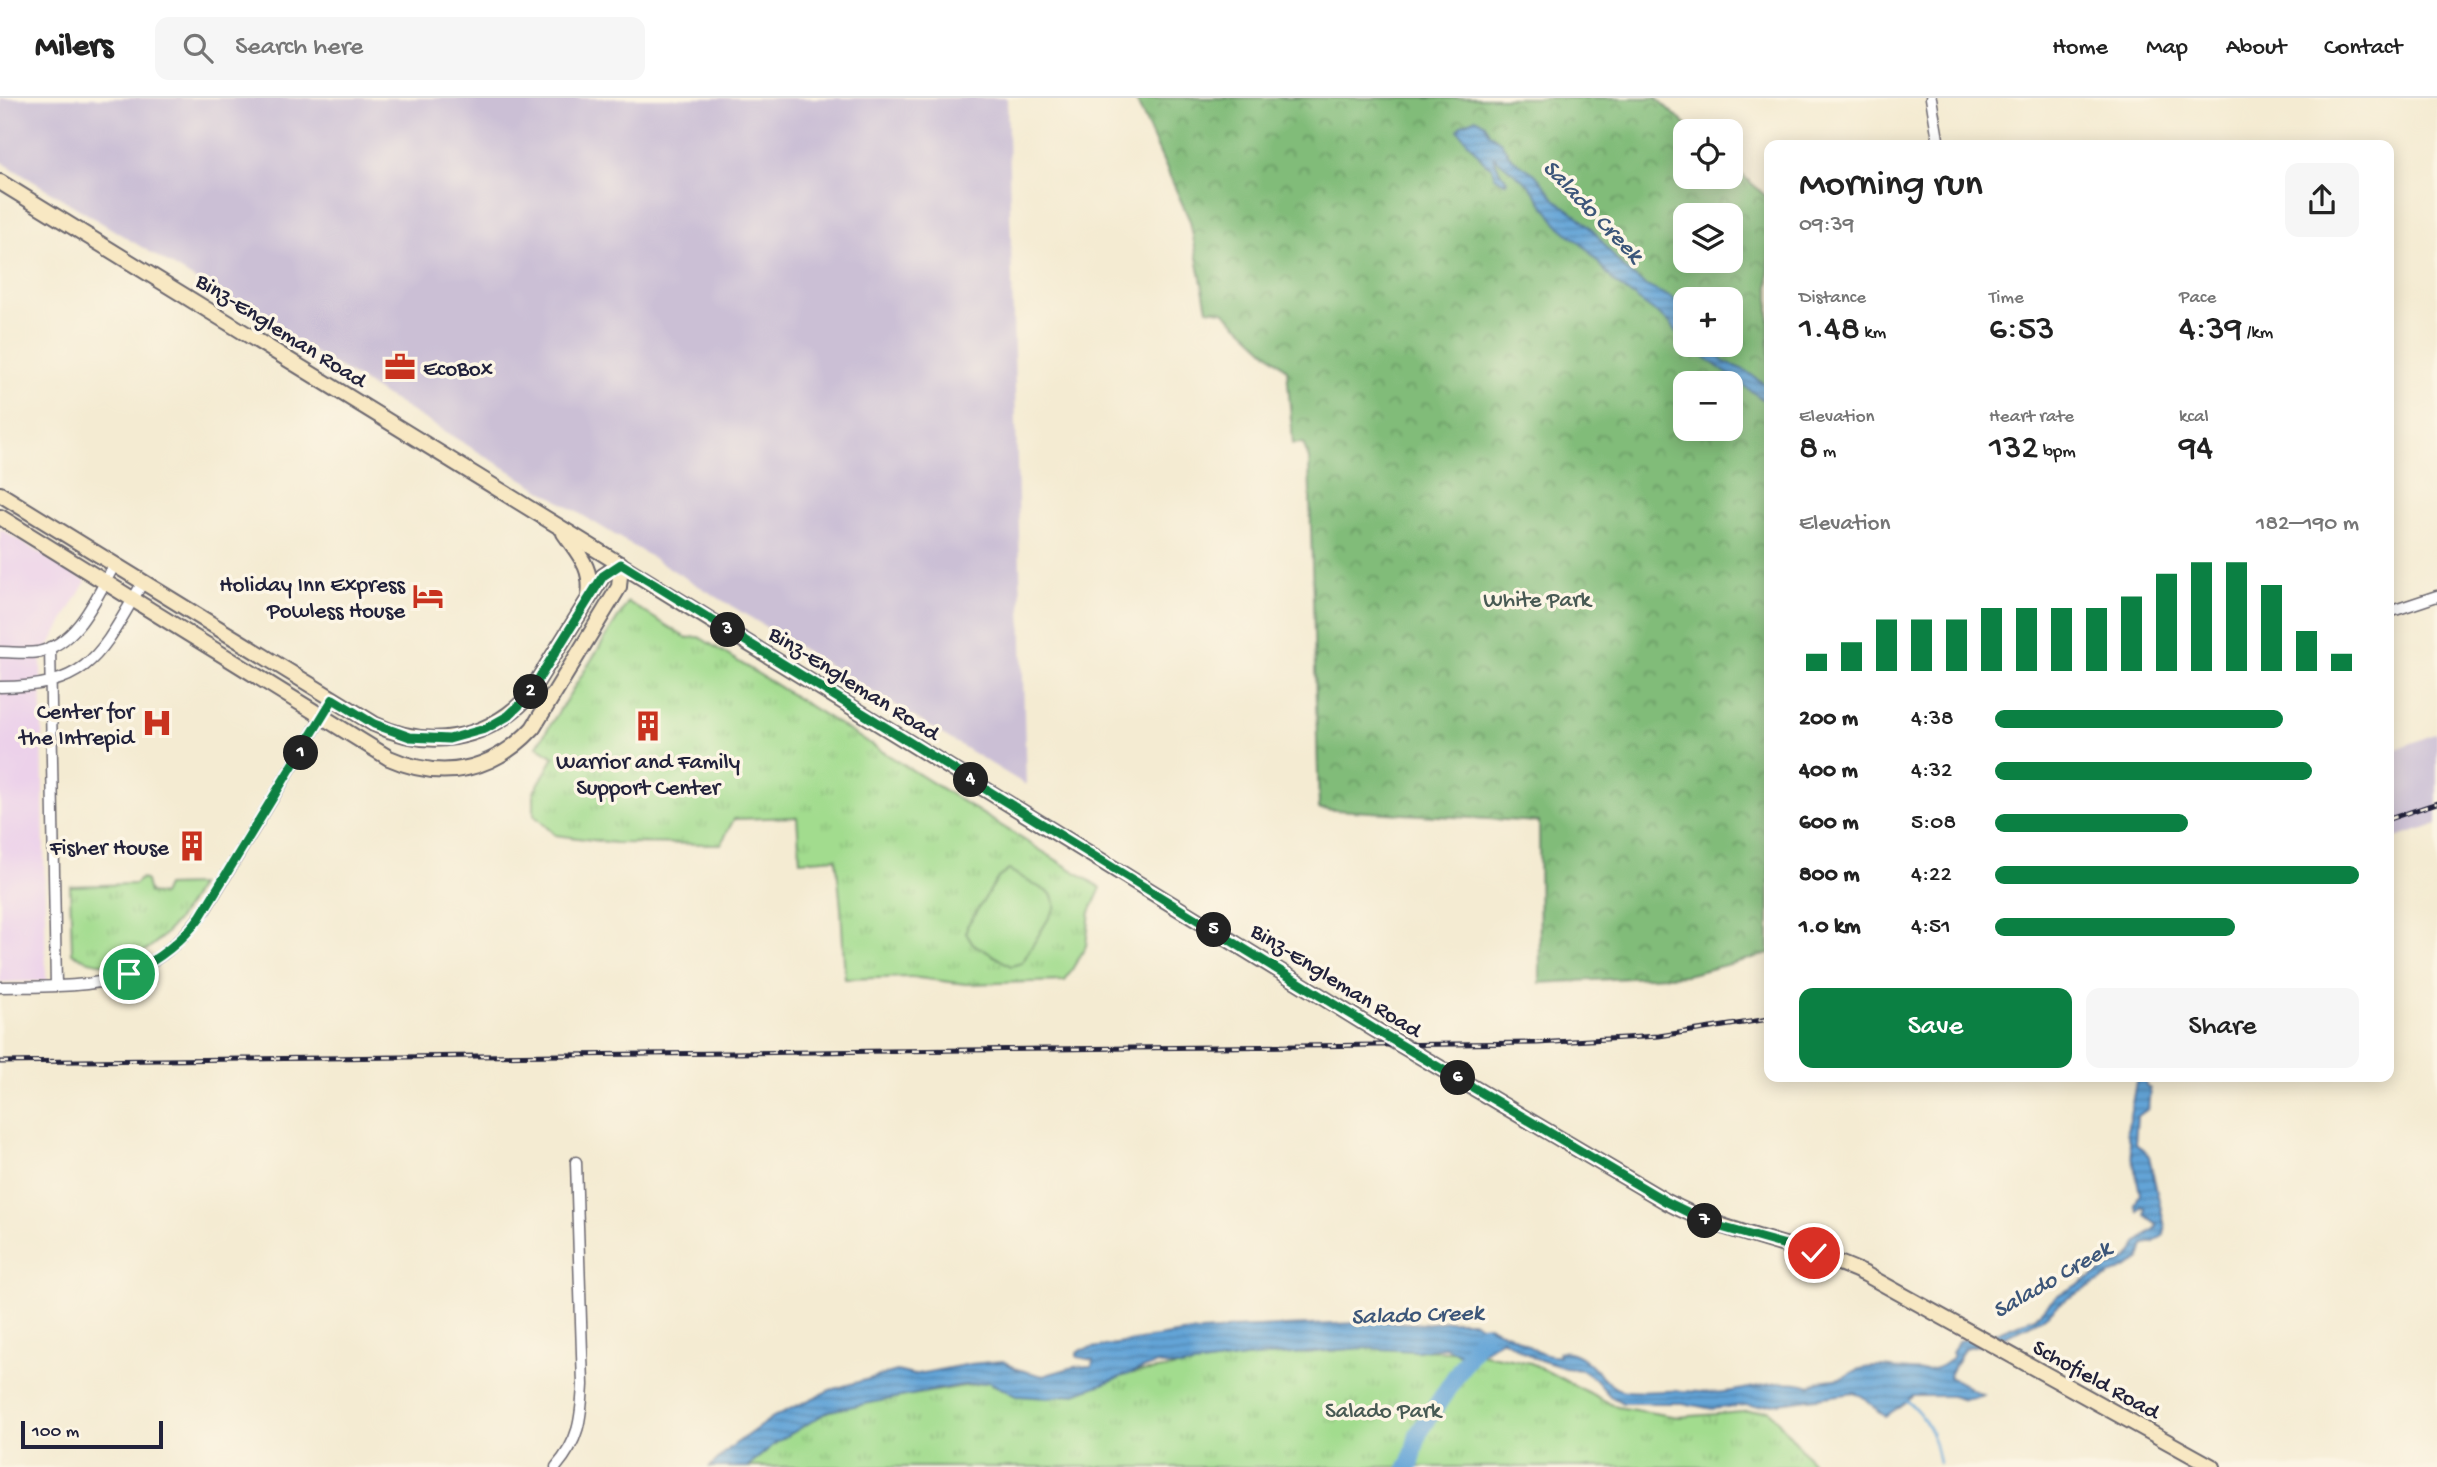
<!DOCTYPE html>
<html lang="en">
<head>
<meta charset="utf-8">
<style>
	:root { --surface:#fff; --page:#f6f6f6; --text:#222; --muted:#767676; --line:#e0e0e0; --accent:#0b8043 }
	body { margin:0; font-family:"Gochi Hand",sans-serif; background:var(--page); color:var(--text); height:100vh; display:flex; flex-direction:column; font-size:26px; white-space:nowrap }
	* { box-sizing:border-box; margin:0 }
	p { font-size:23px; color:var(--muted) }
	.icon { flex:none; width:38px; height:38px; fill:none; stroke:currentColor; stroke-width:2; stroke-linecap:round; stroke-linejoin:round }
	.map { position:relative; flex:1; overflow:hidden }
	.details { position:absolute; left:1764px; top:42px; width:630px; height:942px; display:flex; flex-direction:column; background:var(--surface); border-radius:14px; box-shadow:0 4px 18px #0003 }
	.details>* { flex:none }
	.fabs { position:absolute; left:1673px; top:21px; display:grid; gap:14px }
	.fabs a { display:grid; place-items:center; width:70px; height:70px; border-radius:14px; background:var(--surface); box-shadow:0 4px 18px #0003; font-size:35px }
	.scale { position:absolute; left:21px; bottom:18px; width:142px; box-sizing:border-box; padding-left:7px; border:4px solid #22223b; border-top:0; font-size:19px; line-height:24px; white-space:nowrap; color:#22223b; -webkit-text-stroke:5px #fcf5e5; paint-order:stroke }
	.pin { position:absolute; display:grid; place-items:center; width:60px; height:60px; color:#fff; margin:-30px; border:4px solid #fff; border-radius:50%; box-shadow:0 2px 7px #0007 }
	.km { position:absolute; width:35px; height:35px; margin:-18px; border-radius:50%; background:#222; color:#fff; font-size:19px; line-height:35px; text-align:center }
	.round { display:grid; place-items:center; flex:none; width:74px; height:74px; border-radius:14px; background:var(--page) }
	.headline { display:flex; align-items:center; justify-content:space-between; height:119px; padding:0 35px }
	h1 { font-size:38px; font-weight:600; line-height:52px }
	.figures { display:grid; grid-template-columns:repeat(3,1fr); gap:10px; height:119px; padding:7px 35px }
	.figures div { display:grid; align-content:center }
	.figures b { font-size:35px; font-weight:600 }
	.figures small { font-size:19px; font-weight:400 }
	.figures p { font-size:19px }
	.chart { height:196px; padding:14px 35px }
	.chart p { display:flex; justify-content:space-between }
	.chart svg { width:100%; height:126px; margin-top:7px; stroke:var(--accent); stroke-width:6 }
	.cta { display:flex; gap:14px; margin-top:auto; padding:14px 35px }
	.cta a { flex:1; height:80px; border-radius:14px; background:var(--accent); color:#fff; font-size:28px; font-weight:600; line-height:80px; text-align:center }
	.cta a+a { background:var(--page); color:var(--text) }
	ul { padding:0 35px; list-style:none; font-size:23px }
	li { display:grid; grid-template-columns:112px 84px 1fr; align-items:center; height:52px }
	li i { height:18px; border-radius:9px; background:var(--accent) }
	header { display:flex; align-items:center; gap:42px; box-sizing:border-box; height:98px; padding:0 35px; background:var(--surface); border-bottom:2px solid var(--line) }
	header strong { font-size:33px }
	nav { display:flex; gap:38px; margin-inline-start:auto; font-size:24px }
	.search { width:490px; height:63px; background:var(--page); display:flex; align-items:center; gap:18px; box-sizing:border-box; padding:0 24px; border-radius:14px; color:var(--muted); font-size:26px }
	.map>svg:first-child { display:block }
	.built { fill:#ecd1ea }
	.industrial { fill:#cbbfd5 }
	.forest { fill:url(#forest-crowns); stroke:#526f5a; stroke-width:2; fill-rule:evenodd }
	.park { fill:url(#park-tufts); stroke:#627f64; stroke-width:2 }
	.garden { fill:#a2dc8e; stroke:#627f64; stroke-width:2 }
	.water { fill:url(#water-rules); stroke:#426389; stroke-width:2 }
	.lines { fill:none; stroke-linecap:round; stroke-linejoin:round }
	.stream { stroke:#63a4d7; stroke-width:2.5 }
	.river { stroke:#63a4d7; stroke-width:18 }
	.street-casing { stroke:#6c6870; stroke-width:13 }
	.secondary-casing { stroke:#6c6870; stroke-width:18 }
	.street { stroke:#fff; stroke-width:10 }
	.secondary { stroke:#f8e8c3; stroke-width:14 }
	.rail-casing { stroke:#22223b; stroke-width:5 }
	.rail { stroke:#fcf5e5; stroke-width:2.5; stroke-dasharray:8; stroke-linecap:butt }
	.route-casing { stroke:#fff; stroke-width:14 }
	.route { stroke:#0b8043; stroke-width:9 }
	.labels { text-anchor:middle; stroke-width:7; stroke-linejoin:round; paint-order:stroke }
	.street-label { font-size:23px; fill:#22223b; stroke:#fcf5e5 }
	.poi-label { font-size:23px; fill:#22223b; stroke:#fcf5e5; text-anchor:end }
	.park-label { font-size:23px; fill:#485a54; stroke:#fcf5e5 }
	.water-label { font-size:24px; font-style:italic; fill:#3c5679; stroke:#fcf5e5 }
</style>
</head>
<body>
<header>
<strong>Milers</strong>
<div class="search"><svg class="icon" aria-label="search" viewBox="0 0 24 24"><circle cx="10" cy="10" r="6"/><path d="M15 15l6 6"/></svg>Search here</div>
<nav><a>Home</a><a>Map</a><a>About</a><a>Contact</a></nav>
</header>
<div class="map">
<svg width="2437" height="1369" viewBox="0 0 2437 1369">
	<defs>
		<pattern id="forest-crowns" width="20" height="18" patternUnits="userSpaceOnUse" patternTransform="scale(1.75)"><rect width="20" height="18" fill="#81bc79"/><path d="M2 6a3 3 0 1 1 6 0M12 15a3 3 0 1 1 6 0" fill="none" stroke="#699864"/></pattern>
		<pattern id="park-tufts" width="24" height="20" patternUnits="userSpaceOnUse" patternTransform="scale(1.75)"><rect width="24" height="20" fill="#a2dc8e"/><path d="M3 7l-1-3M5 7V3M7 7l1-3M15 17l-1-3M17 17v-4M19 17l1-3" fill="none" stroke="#8bbc7b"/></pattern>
		<pattern id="water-rules" width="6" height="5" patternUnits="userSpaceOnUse" patternTransform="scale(1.75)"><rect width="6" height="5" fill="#63a4d7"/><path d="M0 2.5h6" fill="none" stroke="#5185b0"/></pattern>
	</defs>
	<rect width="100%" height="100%" fill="#fcf5e5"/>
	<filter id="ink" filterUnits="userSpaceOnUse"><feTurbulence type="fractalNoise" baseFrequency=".0143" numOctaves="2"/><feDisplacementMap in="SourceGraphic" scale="14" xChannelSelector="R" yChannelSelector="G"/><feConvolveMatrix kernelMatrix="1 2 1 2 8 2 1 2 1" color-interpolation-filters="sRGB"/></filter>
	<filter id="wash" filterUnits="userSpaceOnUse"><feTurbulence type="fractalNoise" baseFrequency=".00686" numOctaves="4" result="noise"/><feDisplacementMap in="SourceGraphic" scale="28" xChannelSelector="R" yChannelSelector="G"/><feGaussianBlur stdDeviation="1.57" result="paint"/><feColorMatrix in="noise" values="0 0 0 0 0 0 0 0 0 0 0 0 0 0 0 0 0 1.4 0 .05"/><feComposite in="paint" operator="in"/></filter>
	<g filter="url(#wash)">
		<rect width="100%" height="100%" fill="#f4ebd2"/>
		<path class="built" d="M0,431L86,483L41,562L46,883L0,884Z"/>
		<path class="industrial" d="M0,0H1007L1026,687L0,63Z
			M2437,635V727L2389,742V654Z"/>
		<path class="forest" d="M1135,0H1656L1693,33H1685V79H1731V67L1769,101V856L1686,877L1540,885L1539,724L1319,711L1309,361L1303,345L1293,346L1287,272L1223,213L1207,211L1190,123ZM1685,117H1731V163H1685ZM1685,201H1731V247H1685ZM1685,285H1731V331H1685Z"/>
		<path class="park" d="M628,504L687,540L699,539L1101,790L1090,814L1086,848L1065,883L966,886L910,879L845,881L841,810L836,760L800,763L797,719L734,721L721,746L615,745L555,737L534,717V694L554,659L537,648Z
			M141,780L146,783L149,795L162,797L166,788L199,787C176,833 127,889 72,855L70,788L135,786Z
			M1362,1250L1474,1254L1531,1265L1617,1309L1678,1319L1769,1312L1816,1369H747L777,1344L829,1313L870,1304L989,1284L1016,1298L1075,1296L1127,1276L1244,1260Z"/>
		<path class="garden" d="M1009,772L1051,796L1056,808L1022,865L1011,868L972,845L966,835L967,828L998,780Z"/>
		<path class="water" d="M1476,20L1485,26L1489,35L1501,44L1511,60L1535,76L1556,102L1579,119L1596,136L1623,170L1646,188L1672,200L1685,210V245L1670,225L1615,185L1586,150L1559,128L1529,87L1493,58L1500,74L1507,82L1506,85L1495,79L1492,70L1486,66L1458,32L1461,27Z
			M1688,247H1706L1724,264L1744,272L1769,289V306Z
			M2137,978H2146V987L2150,991L2148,1011L2137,1018L2135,1045L2149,1058L2165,1129L2164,1137L2154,1144L2144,1146L2140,1162L2066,1201L2041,1221L1997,1243L1964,1250L1949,1279C1962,1284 1970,1291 1983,1297C1975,1300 1973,1298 1964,1302L1951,1298H1913L1885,1319L1862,1298L1854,1295L1756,1308L1746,1307L1712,1311L1683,1305H1623L1610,1298L1595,1281L1582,1272L1565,1270L1534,1260L1502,1241L1475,1258L1460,1256L1445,1249L1417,1253L1362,1250L1244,1260L1179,1269L1156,1266L1075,1296L1049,1300L1016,1298L989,1284L957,1288L829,1313L777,1344L747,1369H710L731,1349L773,1319L830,1292L897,1273L913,1277L970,1266L1003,1263L1017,1271L1043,1278L1073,1269L1092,1268L1093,1262L1077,1259V1255L1081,1252L1181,1235L1219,1233L1230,1230L1387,1224L1425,1226L1447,1223H1473L1480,1228L1489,1227C1496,1233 1502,1233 1510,1237C1527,1245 1539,1260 1559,1258L1558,1254C1585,1248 1602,1287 1621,1292C1640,1296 1661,1292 1680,1293C1695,1293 1709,1296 1724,1294C1748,1292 1787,1278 1810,1288C1820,1280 1828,1283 1840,1280C1847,1279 1853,1273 1860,1271C1890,1262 1930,1287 1953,1258L1952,1255L1958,1243L1996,1235L2035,1219L2058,1197L2128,1160L2133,1155L2137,1145L2156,1130L2157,1126L2145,1117L2146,1110L2142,1108L2138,1114L2135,1107L2140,1095L2127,1034Z"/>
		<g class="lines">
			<path class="stream" d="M1906,1302C1928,1320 1934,1338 1939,1365"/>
			<path class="river" d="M1407,1369L1411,1365L1418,1336L1483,1236"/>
		</g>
	</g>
	<g filter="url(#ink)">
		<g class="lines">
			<g class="street-casing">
				<path id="street" d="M1931,0L1939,47
					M2389,514L2437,498
					M50,549L56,888
					M0,554C12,554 26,556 38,554C79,545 96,499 115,466
					M0,589C91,589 101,555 143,484
					M0,889C92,888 145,893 205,812L333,601
					M556,1369C579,1342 581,1322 583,1287L576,1064"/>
			</g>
			<g class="secondary-casing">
				<path id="secondary" d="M0,84L1374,931L1667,1104C1730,1138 1801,1146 1865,1176L2213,1369
					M0,396L374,626C428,652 484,643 526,601L603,478L621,466
					M0,419L389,660C443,684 493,673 533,630L619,489L621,466
					M564,435C579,457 593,470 589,498"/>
			</g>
			<use href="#street" class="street"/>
			<use href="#secondary" class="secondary"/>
			<g class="rail-casing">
				<path id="rail" d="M2389,721L2437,705
					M0,964L1537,945L1659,938L1769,921"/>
			</g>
			<use href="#rail" class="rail"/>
		</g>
	</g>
	<g class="lines" filter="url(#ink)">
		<g class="route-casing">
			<path id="route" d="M129,876C158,862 181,845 200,819L333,601L374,626L410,639L449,641L485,631L508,618L526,601L603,478L621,466L1374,931L1667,1104L1714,1127L1814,1155"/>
		</g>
		<use href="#route" class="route"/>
	</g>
	<defs>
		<g id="office-bare" transform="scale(2.415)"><path d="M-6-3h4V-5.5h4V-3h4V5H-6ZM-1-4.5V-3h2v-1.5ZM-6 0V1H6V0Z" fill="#c8321e" stroke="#fcf5e5" stroke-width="2.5" paint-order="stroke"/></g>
		<g id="hotel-bare" transform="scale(2.415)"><path d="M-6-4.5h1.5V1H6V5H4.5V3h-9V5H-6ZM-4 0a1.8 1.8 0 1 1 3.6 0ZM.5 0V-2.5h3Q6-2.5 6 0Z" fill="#c8321e" stroke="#fcf5e5" stroke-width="2.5" paint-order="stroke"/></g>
		<g id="hospital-bare" transform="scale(2.415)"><path d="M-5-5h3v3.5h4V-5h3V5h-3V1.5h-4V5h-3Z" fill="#c8321e" stroke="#fcf5e5" stroke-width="2.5" paint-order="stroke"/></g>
		<g id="building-bare" transform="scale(2.415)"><path d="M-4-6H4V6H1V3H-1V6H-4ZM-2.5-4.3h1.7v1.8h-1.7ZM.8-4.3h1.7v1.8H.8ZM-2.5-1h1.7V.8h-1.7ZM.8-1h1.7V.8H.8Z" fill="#c8321e" stroke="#fcf5e5" stroke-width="2.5" paint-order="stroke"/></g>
	</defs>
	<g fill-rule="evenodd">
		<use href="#office-bare" x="400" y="269"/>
		<use href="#hotel-bare" x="428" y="498"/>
		<use href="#hospital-bare" x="157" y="625"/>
		<use href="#building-bare" x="648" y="628"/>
		<use href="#building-bare" x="192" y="748"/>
	</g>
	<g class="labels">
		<g class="street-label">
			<text transform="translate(282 231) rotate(32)" y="8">Binz-Engleman Road</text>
			<text transform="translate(855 584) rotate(32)" y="8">Binz-Engleman Road</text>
			<text transform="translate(1337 881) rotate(32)" y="8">Binz-Engleman Road</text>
			<text transform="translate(2097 1280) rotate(29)" y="8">Schofield Road</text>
		</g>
		<g class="poi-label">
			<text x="423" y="277" text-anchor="start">EcoBox</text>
			<text x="405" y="493">Holiday Inn Express<tspan x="405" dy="26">Powless House</tspan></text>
			<text x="134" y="620">Center for<tspan x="134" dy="26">the Intrepid</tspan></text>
			<text x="648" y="670" text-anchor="middle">Warrior and Family<tspan x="648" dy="26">Support Center</tspan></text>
			<text x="169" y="756">Fisher House</text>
		</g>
		<g class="park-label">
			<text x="1537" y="508">White Park</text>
			<text x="1383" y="1319">Salado Park</text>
		</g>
		<g class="water-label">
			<text transform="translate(1594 112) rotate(46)" y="8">Salado Creek</text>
			<text transform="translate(2051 1180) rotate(-30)" y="8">Salado Creek</text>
			<text transform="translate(1417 1215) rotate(-2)" y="8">Salado Creek</text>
		</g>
	</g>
</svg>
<div class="fabs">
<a><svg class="icon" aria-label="locate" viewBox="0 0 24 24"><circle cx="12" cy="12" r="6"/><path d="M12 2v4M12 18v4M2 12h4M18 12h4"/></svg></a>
<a><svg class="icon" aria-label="layers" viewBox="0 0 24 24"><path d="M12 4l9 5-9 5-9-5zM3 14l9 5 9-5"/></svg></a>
<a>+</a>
<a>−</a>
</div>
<div class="scale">100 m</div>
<div class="pin" style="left:129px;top:876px;background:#1e9e55"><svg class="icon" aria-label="arrive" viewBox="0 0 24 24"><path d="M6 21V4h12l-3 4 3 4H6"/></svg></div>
<div class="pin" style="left:1814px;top:1155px;background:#d93025"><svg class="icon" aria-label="check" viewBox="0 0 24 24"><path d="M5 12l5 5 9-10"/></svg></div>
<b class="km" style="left:301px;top:655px">1</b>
<b class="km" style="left:531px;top:594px">2</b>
<b class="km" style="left:728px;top:532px">3</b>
<b class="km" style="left:971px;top:682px">4</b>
<b class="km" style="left:1214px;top:832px">5</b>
<b class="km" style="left:1458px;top:980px">6</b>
<b class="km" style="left:1705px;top:1123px">7</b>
<section class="details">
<div class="headline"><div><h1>Morning run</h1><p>09:39</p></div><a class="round"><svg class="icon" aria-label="share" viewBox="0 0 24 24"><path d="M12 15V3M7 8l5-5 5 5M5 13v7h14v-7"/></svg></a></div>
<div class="figures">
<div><p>Distance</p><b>1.48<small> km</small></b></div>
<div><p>Time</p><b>6:53</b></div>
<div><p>Pace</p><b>4:39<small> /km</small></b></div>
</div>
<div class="figures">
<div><p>Elevation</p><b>8<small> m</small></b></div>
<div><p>Heart rate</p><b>132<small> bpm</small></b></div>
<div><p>kcal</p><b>94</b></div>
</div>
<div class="chart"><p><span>Elevation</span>182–190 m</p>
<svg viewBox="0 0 160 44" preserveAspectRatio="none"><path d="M5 44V38M15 44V34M25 44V26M35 44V26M45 44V26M55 44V22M65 44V22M75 44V22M85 44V22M95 44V18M105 44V10M115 44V6M125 44V6M135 44V14M145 44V30M155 44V38"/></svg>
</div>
<ul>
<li><b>200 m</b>4:38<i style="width:79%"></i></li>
<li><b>400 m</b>4:32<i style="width:87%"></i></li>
<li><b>600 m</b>5:08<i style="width:53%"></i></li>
<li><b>800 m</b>4:22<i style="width:100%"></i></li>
<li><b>1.0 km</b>4:51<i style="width:66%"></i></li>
</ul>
<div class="cta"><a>Save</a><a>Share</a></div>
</section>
</div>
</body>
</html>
